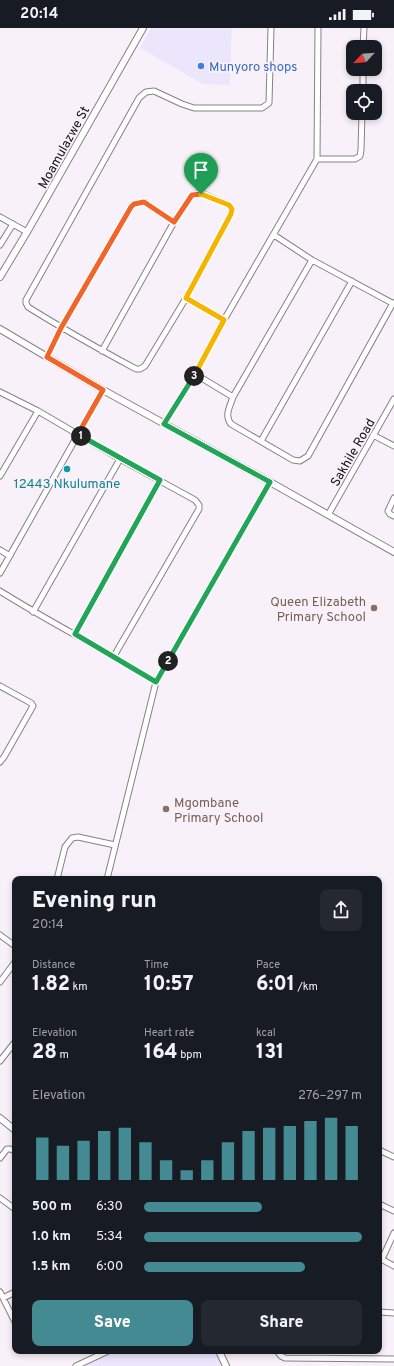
<!DOCTYPE html>
<html lang="en">
<head>
<meta charset="utf-8">
<style>
	:root { --surface:#171b24; --page:#242831; --text:#f1f3f6; --muted:#9ea1a6; --accent:#438a92 }
	body { margin:0; font-family:Overpass,sans-serif; background:var(--page); color:var(--text); height:100vh; display:flex; flex-direction:column; font-size:15px; white-space:nowrap }
	* { box-sizing:border-box; margin:0 }
	p { font-size:13px; color:var(--muted) }
	.icon { flex:none; width:22px; height:22px; fill:none; stroke:currentColor; stroke-width:2; stroke-linecap:round; stroke-linejoin:round }
	.map { position:relative; flex:1; overflow:hidden }
	.details { position:absolute; left:12px; top:848px; width:370px; height:478px; display:flex; flex-direction:column; background:var(--surface); border-radius:8px; box-shadow:0 2px 6px #0003 }
	.details>* { flex:none }
	.needle { width:26px; rotate:244deg }
	.buttons { position:absolute; left:346px; top:12px; display:grid; gap:8px }
	.buttons a { display:grid; place-items:center; width:36px; height:36px; border-radius:8px; background:var(--surface); box-shadow:0 2px 6px #0003; font-size:20px }
	.pin { position:absolute; display:grid; place-items:center; width:34px; height:34px; color:#fff; margin:-41px -17px; border-radius:50% 50% 50% 0; rotate:-45deg; box-shadow:0 0 4px #0007 }
	.pin .icon { rotate:45deg }
	.km { position:absolute; width:20px; height:20px; margin:-10px; border-radius:50%; background:#222; color:#fff; font-size:11px; line-height:20px; text-align:center }
	.round { display:grid; place-items:center; flex:none; width:42px; height:42px; border-radius:8px; background:var(--page) }
	.summary { display:flex; align-items:center; justify-content:space-between; height:68px; padding:0 20px }
	h1 { font-size:22px; font-weight:800; line-height:30px }
	.stats { display:grid; grid-template-columns:repeat(3,1fr); gap:6px; height:68px; padding:4px 20px }
	.stats div { display:grid; align-content:center }
	.stats b { font-size:20px; font-weight:800 }
	.stats small { font-size:11px; font-weight:400 }
	.stats p { font-size:11px }
	.chart { height:112px; padding:8px 20px }
	.chart p { display:flex; justify-content:space-between }
	.chart svg { width:100%; height:72px; margin-top:4px; stroke:var(--accent); stroke-width:6 }
	.action { display:flex; gap:8px; margin-top:auto; padding:8px 20px }
	.action a { flex:1; height:46px; border-radius:8px; background:var(--accent); color:#fff; font-size:16px; font-weight:800; line-height:46px; text-align:center }
	.action a+a { background:var(--page); color:var(--text) }
	ul { padding:0 20px; list-style:none; font-size:13px }
	li { display:grid; grid-template-columns:64px 48px 1fr; align-items:center; height:30px }
	li i { height:10px; border-radius:5px; background:var(--accent) }
	.status { display:flex; justify-content:space-between; align-items:center; height:28px; padding:0 20px; background:var(--surface); direction:ltr }
	.status svg { height:11px; fill:currentColor }
	.map>svg:first-child { display:block }
	.commercial { fill:#ece6fc }
	.lines { fill:none; stroke-linecap:round; stroke-linejoin:round }
	.minor-casing { stroke:#878187; stroke-width:7 }
	.tertiary-casing { stroke:#878187; stroke-width:8 }
	.minor { stroke:#fff; stroke-width:5 }
	.tertiary { stroke:#fff; stroke-width:6 }
	.split-1-casing { stroke:#fff; stroke-width:8 }
	.split-2-casing { stroke:#fff; stroke-width:8 }
	.split-3-casing { stroke:#fff; stroke-width:8 }
	.split-4-casing { stroke:#fff; stroke-width:8 }
	.split-1 { stroke:#f0652b; stroke-width:5 }
	.split-2 { stroke:#22a559; stroke-width:5 }
	.split-3 { stroke:#22a559; stroke-width:5 }
	.split-4 { stroke:#f5b400; stroke-width:5 }
	.shop-dot { fill:#3f7fe0; stroke:#f9f1f9; stroke-width:1.5 }
	.culture-dot { fill:#0f9aa8; stroke:#f9f1f9; stroke-width:1.5 }
	.education-dot { fill:#8d6e63; stroke:#f9f1f9; stroke-width:1.5 }
	.labels { text-anchor:middle; stroke-width:3.5; stroke-linejoin:round; paint-order:stroke }
	.shop-label { font-size:13px; fill:#366cbe; stroke:#f9f1f9; text-anchor:start }
	.street-label { font-size:13px; fill:#151316; stroke:#f9f1f9 }
	.culture-label { font-size:13px; fill:#0d838f; stroke:#f9f1f9 }
	.education-label { font-size:13px; fill:#785e54; stroke:#f9f1f9; text-anchor:end }
</style>
</head>
<body>
<div class="status"><b>20:14</b><svg viewBox="0 0 49 12"><path d="M0 12V9h3v3zM5 12V6h3v6zM10 12V3h3v9zM15 12V0h3v12zM26 1h20v11H26zM47 4h2v5h-2z"/></svg></div>
<div class="map">
<svg width="394" height="1338" viewBox="0 0 394 1338">
	<rect width="100%" height="100%" fill="#f9f1f9"/>
	<path class="commercial" d="M151,0H232L230,57L203,56L140,20Z
		M116,1323H215L222,1338H83Z"/>
	<g class="lines">
		<g class="minor-casing">
			<path id="minor" d="M363,19L364,0
				M363,63V41
				M317,131H355L360,128L361,122L362,85
				M0,189L27,204
				M274,207L312,232L394,276
				M0,217L13,196
				M312,232L233,369C230,379 224,387 231,396L293,432L300,433L308,428L393,275
				M186,270L224,292
				M102,323L174,194L192,167L201,165L229,177L232,181L231,186L186,270L145,338L140,341H136C99,321 63,301 28,279L26,275V272L139,70L146,64L154,63L182,76L194,80H262L269,75L271,0
				M47,329L61,300L131,179L134,176L144,174L174,194
				M195,346L233,369
				M0,364L38,383L120,431L195,472L199,477V481L114,628
				M164,396L195,346L224,292L317,131L318,0
				M373,407L394,418
				M261,413L352,253
				M0,448L38,383
				M394,470L388,483L390,486L394,488
				M328,487L394,371
				M0,522L10,528
				M0,545L103,362
				M0,563C51,595 105,622 156,654
				M33,584L120,431
				M75,606L160,452
				M0,658L31,675L33,678L4,729L0,734
				M57,851L65,819L72,810L78,809L115,817
				M107,851L156,654L270,454
				M0,907L15,918
				M0,954L15,934
				M0,1033L15,1014
				M379,1122L394,1129
				M0,1130L7,1121H10L15,1123
				M0,1170L15,1181
				M379,1176L394,1183
				M379,1230L394,1238
				M382,1231L394,1205
				M0,1264L15,1294
				M3,1270L15,1264
				M379,1284L394,1285
				M277,1323L281,1328L285,1330L394,1331
				M76,1338L108,1323"/>
		</g>
		<g class="tertiary-casing">
			<path id="tertiary" d="M0,249L27,204L143,0
				M0,301L103,362L270,454L394,524
				M0,1090L15,1102
				M219,1323L226,1338"/>
		</g>
		<use href="#minor" class="minor"/>
		<use href="#tertiary" class="tertiary"/>
	</g>
	<g class="lines">
		<g class="split-1-casing">
			<path id="split-1" d="M81,408L78,406L103,362L47,329L61,300L131,179L134,176L144,174L174,194L192,167L201,166"/>
		</g>
		<g class="split-2-casing">
			<path id="split-2" d="M81,408L160,452L75,606L156,654L168,633"/>
		</g>
		<g class="split-3-casing">
			<path id="split-3" d="M168,633L270,454L164,396L194,348"/>
		</g>
		<g class="split-4-casing">
			<path id="split-4" d="M194,348L224,292L186,270L231,186L232,181L229,177L201,166"/>
		</g>
		<use href="#split-1" class="split-1"/>
		<use href="#split-2" class="split-2"/>
		<use href="#split-3" class="split-3"/>
		<use href="#split-4" class="split-4"/>
	</g>
	<circle class="shop-dot" cx="201" cy="38" r="4"/>
	<circle class="culture-dot" cx="67" cy="441" r="4"/>
	<g class="education-dot">
		<circle cx="374" cy="580" r="4"/>
		<circle cx="166" cy="781" r="4"/>
	</g>
	<g class="labels">
		<g class="shop-label">
			<text x="209" y="43">Munyoro shops</text>
		</g>
		<g class="street-label">
			<text transform="translate(63 119) rotate(-61)" y="5">Moamulazwe St</text>
			<text transform="translate(352 424) rotate(-60)" y="5">Sakhile Road</text>
		</g>
		<g class="culture-label">
			<text x="67" y="460">12443 Nkulumane</text>
		</g>
		<g class="education-label">
			<text x="366" y="578">Queen Elizabeth<tspan x="366" dy="15">Primary School</tspan></text>
			<text x="174" y="779" text-anchor="start">Mgombane<tspan x="174" dy="15">Primary School</tspan></text>
		</g>
	</g>
</svg>
<div class="buttons">
<a><svg class="needle" viewBox="-14 -14 28 28"><path d="M0-13l5 13h-10z" fill="#e53935"/><path d="M0 13l5-13h-10z" fill="#9ea1a6"/></svg></a>
<a><svg class="icon" aria-label="locate" viewBox="0 0 24 24"><circle cx="12" cy="12" r="6"/><path d="M12 2v4M12 18v4M2 12h4M18 12h4"/></svg></a>
</div>
<div class="pin" style="left:201px;top:166px;background:#1e9e55"><svg class="icon" aria-label="arrive" viewBox="0 0 24 24"><path d="M6 21V4h12l-3 4 3 4H6"/></svg></div>
<b class="km" style="left:81px;top:408px">1</b>
<b class="km" style="left:168px;top:633px">2</b>
<b class="km" style="left:194px;top:348px">3</b>
<section class="details">
<div class="summary"><div><h1>Evening run</h1><p>20:14</p></div><a class="round"><svg class="icon" aria-label="share" viewBox="0 0 24 24"><path d="M12 15V3M7 8l5-5 5 5M5 13v7h14v-7"/></svg></a></div>
<div class="stats">
<div><p>Distance</p><b>1.82<small> km</small></b></div>
<div><p>Time</p><b>10:57</b></div>
<div><p>Pace</p><b>6:01<small> /km</small></b></div>
</div>
<div class="stats">
<div><p>Elevation</p><b>28<small> m</small></b></div>
<div><p>Heart rate</p><b>164<small> bpm</small></b></div>
<div><p>kcal</p><b>131</b></div>
</div>
<div class="chart"><p><span>Elevation</span>276–297 m</p>
<svg viewBox="0 0 160 44" preserveAspectRatio="none"><path d="M5 44V18M15 44V23M25 44V20M35 44V14M45 44V12M55 44V21M65 44V32M75 44V38M85 44V32M95 44V21M105 44V14M115 44V12M125 44V11M135 44V8M145 44V6M155 44V11"/></svg>
</div>
<ul>
<li><b>500 m</b>6:30<i style="width:54%"></i></li>
<li><b>1.0 km</b>5:34<i style="width:100%"></i></li>
<li><b>1.5 km</b>6:00<i style="width:74%"></i></li>
</ul>
<div class="action"><a>Save</a><a>Share</a></div>
</section>
</div>
</body>
</html>
